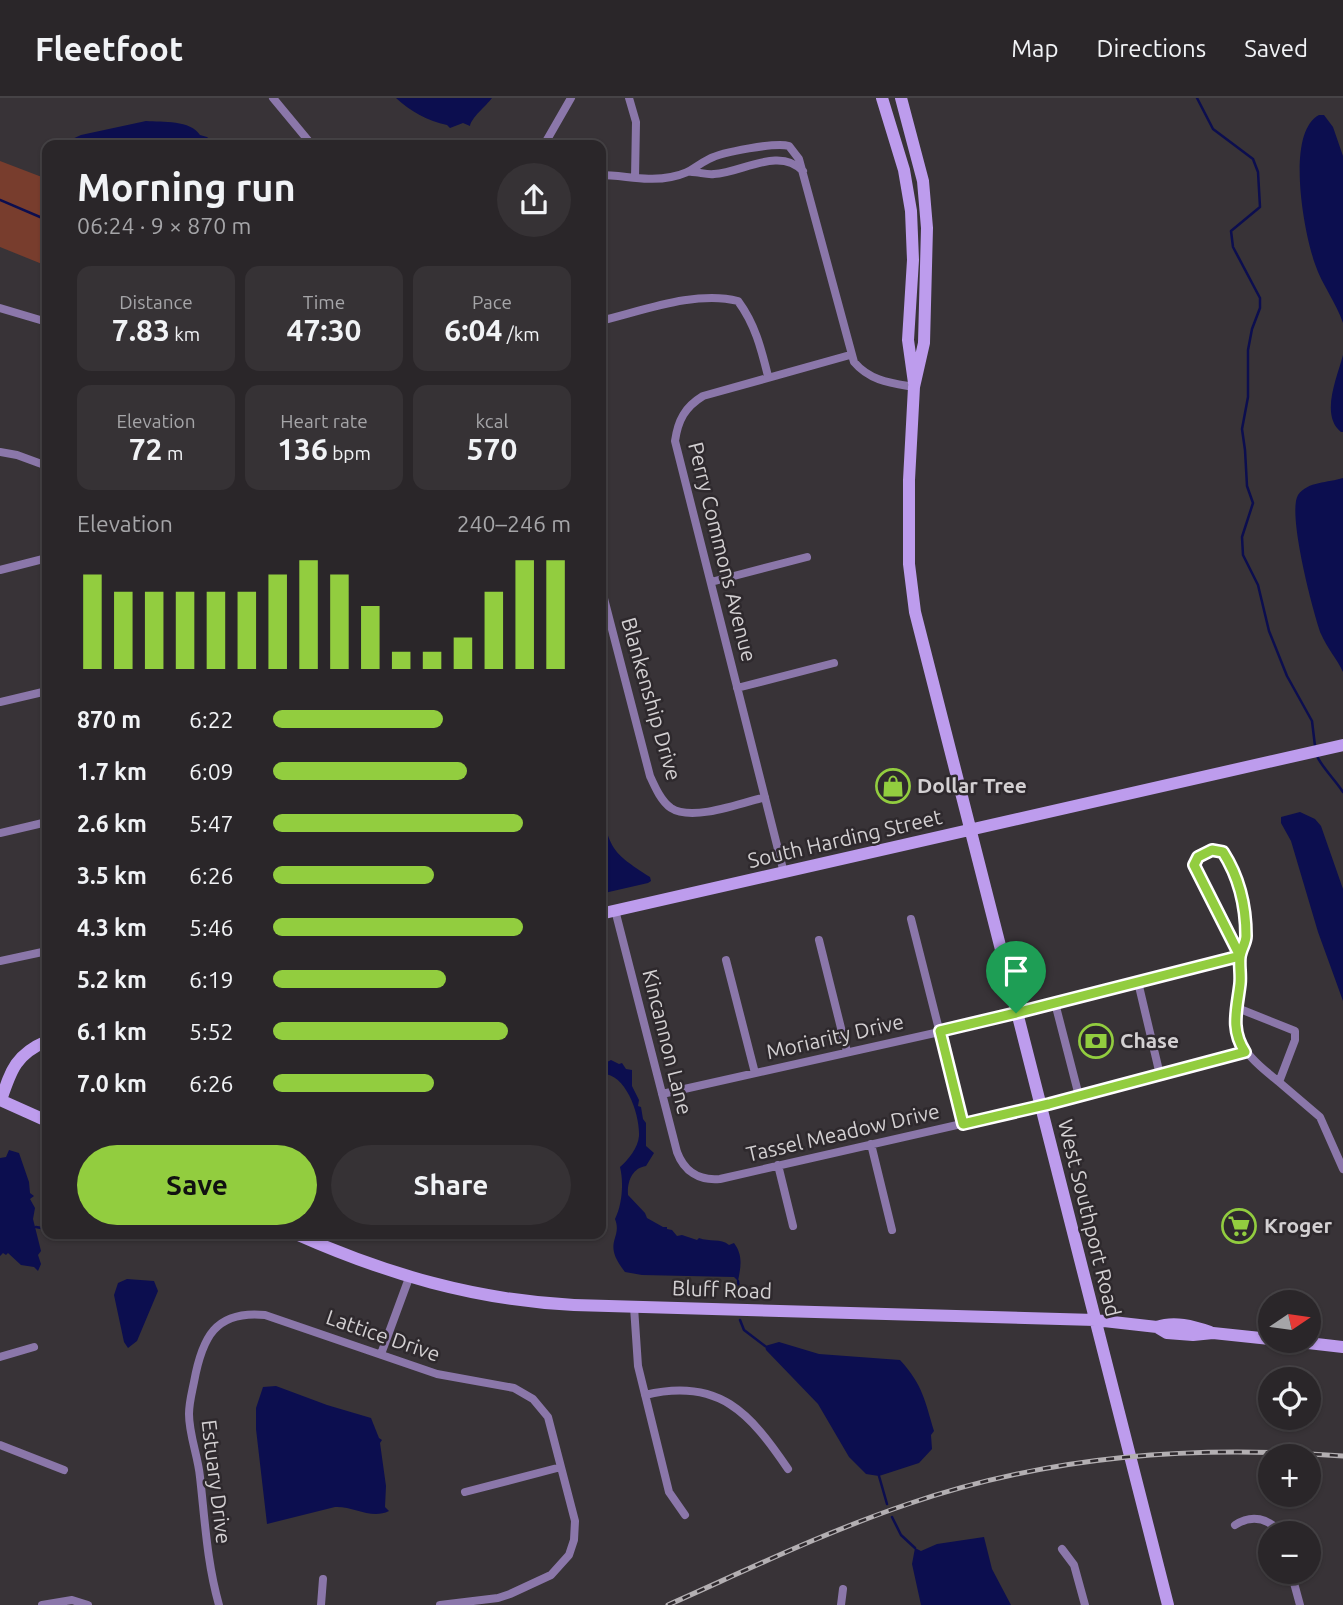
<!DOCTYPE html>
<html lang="en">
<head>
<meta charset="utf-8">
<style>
	:root { --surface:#2a2629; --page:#363235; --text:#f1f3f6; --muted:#a5a5a8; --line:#464346; --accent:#92cd3f }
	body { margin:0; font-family:Ubuntu,sans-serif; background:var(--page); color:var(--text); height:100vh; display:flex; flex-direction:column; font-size:26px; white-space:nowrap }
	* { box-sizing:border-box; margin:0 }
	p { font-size:23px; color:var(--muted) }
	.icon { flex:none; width:38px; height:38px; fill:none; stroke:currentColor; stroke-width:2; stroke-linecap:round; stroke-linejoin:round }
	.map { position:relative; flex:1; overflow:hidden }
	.details { position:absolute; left:42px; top:42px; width:564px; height:1099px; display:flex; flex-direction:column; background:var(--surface); border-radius:14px; box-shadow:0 2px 5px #0004,0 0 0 2px var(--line) }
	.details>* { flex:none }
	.needle { width:46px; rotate:77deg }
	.fabs { position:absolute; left:1258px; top:1192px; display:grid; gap:14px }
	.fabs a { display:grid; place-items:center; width:63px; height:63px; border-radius:50%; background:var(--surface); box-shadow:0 2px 5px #0004,0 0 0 2px var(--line); font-size:35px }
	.pin { position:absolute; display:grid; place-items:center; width:60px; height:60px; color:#fff; margin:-72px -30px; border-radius:50% 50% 50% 0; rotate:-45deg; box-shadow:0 0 7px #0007 }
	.pin .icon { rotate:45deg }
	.round { display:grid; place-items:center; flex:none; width:74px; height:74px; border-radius:37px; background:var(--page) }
	.overview { display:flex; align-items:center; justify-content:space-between; height:119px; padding:0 35px }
	h1 { font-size:38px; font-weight:600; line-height:52px }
	.figures { display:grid; grid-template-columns:repeat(3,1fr); gap:10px; height:119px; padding:7px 35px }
	.figures div { display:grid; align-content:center; border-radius:14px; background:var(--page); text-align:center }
	.figures b { font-size:30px; font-weight:600 }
	.figures small { font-size:19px; font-weight:400 }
	.figures p { font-size:19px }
	.chart { height:196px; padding:14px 35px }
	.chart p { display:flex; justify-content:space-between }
	.chart svg { width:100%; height:126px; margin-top:7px; stroke:var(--accent); stroke-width:6 }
	.primary-button { display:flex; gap:14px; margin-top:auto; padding:14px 35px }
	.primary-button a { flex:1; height:80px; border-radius:42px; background:var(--accent); color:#111; font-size:28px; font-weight:600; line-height:80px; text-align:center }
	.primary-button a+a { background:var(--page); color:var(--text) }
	ul { padding:0 35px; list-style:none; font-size:23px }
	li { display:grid; grid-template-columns:112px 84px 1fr; align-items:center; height:52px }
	li i { height:18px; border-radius:9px; background:var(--accent) }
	header { display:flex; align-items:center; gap:42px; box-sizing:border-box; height:98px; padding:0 35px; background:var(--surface); border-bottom:2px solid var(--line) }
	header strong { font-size:33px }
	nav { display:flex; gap:38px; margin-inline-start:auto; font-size:24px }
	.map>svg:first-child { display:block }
	.green { fill:#783d2d }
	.water { fill:#0c0e4f }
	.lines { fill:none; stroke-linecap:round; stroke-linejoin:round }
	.stream { stroke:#0c0e4f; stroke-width:2.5 }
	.street { stroke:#8b77aa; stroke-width:8 }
	.secondary { stroke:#bd9ced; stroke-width:12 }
	.rail-casing { stroke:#b3afb2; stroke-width:5 }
	.rail { stroke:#2e292d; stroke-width:2.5; stroke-dasharray:8; stroke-linecap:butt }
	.route-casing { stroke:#fff; stroke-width:14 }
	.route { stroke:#92cd3f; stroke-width:9 }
	.labels { text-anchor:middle; stroke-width:5; stroke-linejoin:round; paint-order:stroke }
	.street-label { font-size:21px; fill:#d3d0d2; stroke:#2e292d }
	.poi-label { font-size:21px; font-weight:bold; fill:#d3d0d2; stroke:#2e292d; text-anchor:start }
</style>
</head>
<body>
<header>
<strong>Fleetfoot</strong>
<nav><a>Map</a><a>Directions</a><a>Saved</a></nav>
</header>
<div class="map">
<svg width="1343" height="1507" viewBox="0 0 1343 1507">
	<rect width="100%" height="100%" fill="#383337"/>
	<path class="green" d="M0,63L47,81V168L0,149Z"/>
	<path class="water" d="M396,0H492C486,8 471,20 470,28L463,25L450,30L447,27C428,23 410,13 396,0Z
		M1319,17H1324L1333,29L1343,58V225C1336,204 1322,187 1315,166C1304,135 1285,35 1319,17Z
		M146,23C162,24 191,22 200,37L207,39L216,47H59L81,37Z
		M1343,257V334H1341C1320,317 1337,280 1343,257Z
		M1343,380V574C1337,561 1327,550 1321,536C1313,514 1287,415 1298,397C1308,383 1328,385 1343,380Z
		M600,706C610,751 611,754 650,779L651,783L648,785L600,796Z
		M1300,714L1315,721L1321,728L1343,791V903L1318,834L1291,743L1281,725V719Z
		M600,959L607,964L611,962L619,966L622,965L626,971L632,972V988L639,1002L638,1008L641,1009L643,1021L646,1025V1048L654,1055L646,1068C632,1070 627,1084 628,1097L645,1115L647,1120L663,1129H667V1131L672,1132L677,1138L682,1137L697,1142L699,1140C709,1144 721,1140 729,1147L734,1145C743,1157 741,1168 738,1183L734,1179L642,1177L625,1174C601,1144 623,1141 615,1121C622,1107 624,1085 620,1069C628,1062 638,1050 639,1038C640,1016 625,973 600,976Z
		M9,1052L19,1055L29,1084L30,1095L34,1098L30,1101L35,1110L33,1121L41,1153L38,1157L41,1166L38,1173L34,1169L21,1167L8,1155L6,1157L3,1155L0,1158V1060L6,1059Z
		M127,1181L154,1183L158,1193L137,1243L128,1250L124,1244L114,1197L118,1185Z
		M779,1244L819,1256L900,1262C923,1287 925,1303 934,1333L931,1337L932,1351L919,1365L879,1378L866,1376L849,1359L818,1306L766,1252L765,1248Z
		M276,1288L327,1307L371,1320L379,1340L382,1342L380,1345L386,1388L385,1409L389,1413C371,1422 354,1408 335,1409L267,1426L256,1331V1310L263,1289Z
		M984,1439L992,1471L1011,1507H921L912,1466L915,1450L921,1453L937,1446Z"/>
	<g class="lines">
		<path class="stream" d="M1197,0L1213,31L1253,61L1258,74L1260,109L1231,133L1233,149L1260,200V210L1252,231L1248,252V299L1242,331L1245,352L1247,388L1253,405L1242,439L1243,457L1258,487L1269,533L1287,578L1312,623L1315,648
			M0,102L47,122
			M1317,658C1321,668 1336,683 1343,694
			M36,1129L47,1131
			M738,1183L740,1201
			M740,1222L744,1232L765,1248
			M879,1378L887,1406
			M892,1419L901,1437L915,1450"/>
		<path class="street" d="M273,0L312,47
			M629,0L636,24L635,80
			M544,47L571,0
			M692,74C699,74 707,77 714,76C742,75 779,48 803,73
			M600,77C624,77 647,84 671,79C692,75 693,69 709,61C722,54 776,44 789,48L799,61L854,264C870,283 891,285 914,289
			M0,210L47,224
			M600,223C642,213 696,192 738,203C755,226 761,250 768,278
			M0,354L17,357L47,368
			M0,472L47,460
			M711,484L807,459
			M600,485L650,678C655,689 661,703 671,710C692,724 742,705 765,699
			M737,590L834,565
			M0,604L47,593
			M0,735L47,724
			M1216,751C1242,760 1251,836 1240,858L1194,767L1198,759Z
			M784,775L675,343C678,322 685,309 703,298L850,257
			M615,812L677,1054C684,1073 699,1083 720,1081L1023,1012L1245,954
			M911,821L963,1026
			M819,842L847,954
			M726,862L755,975
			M0,863L47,853
			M1138,884L1160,977
			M1055,905L1079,998
			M1235,909L1295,933V942L1279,984L1320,1019L1343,1071
			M662,996L993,922L1240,858C1243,875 1239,891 1236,907C1229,944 1253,963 1279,984
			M871,1046L892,1132
			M778,1067L793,1128
			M634,1209L638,1268L669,1394L685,1417
			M381,1256L409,1180
			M0,1259L34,1249
			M645,1297C719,1279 750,1315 788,1371
			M0,1347L64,1372
			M465,1394L561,1369
			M1235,1427C1252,1416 1268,1420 1281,1435
			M1062,1451L1074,1467L1085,1507
			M1291,1474L1300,1507
			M42,1507L72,1502L88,1507
			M219,1507C207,1465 205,1423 200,1379C198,1358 189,1337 189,1316C189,1305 192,1294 194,1284C202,1240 215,1212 265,1217L437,1276L514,1290L533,1301L548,1319L575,1423L574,1442L569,1457L551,1477L510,1496L498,1500L440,1507
			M321,1507L323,1481
			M841,1507L843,1491"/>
		<path class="secondary" d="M882,0L904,72L911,113L913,162L908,242L914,285
			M901,0L923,83L927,130L924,245L914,289L909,382V466L915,514L1168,1507
			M600,816L1343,647
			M0,1002L47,1023
			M1,1002C11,972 16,956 47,943
			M296,1136C386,1176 475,1202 574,1207L1095,1222L1157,1229L1167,1235L1193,1237L1213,1235L1270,1241
			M1157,1229C1174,1223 1193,1228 1210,1234
			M1282,1242L1343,1249"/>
		<g class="rail-casing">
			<path id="rail" d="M668,1507C747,1472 825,1434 908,1406C1052,1357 1192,1347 1343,1358"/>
		</g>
		<use href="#rail" class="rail"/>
	</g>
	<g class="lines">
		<g class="route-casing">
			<path id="route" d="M1016,915L940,933L963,1026L1049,1006L1245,954C1230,931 1237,912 1240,886C1241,877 1239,867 1240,859C1241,851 1246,845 1246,838C1246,808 1239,779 1223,754L1212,752L1198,759L1194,767L1240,858L1016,915"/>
		</g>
		<use href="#route" class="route"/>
	</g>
	<defs>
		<g id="shop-ring" transform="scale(1.75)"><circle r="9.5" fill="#2e292d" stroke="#92cd3f" stroke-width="1.5"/><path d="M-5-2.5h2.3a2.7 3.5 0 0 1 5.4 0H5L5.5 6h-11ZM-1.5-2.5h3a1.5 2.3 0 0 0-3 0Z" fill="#92cd3f"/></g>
		<g id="bank-ring" transform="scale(1.75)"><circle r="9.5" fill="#2e292d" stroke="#92cd3f" stroke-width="1.5"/><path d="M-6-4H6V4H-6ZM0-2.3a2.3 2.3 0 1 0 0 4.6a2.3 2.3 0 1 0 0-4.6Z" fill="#92cd3f"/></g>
		<g id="supermarket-ring" transform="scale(1.75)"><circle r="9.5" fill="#2e292d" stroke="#92cd3f" stroke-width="1.5"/><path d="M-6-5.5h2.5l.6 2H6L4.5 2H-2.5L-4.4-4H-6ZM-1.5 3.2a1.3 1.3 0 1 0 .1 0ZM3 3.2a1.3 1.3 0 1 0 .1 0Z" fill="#92cd3f"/></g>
	</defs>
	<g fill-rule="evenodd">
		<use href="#shop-ring" x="893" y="688"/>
		<use href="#bank-ring" x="1096" y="943"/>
		<use href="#supermarket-ring" x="1239" y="1128"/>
	</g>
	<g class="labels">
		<g class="street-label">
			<text transform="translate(722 454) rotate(76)" y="7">Perry Commons Avenue</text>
			<text transform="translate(651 601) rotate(74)" y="7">Blankenship Drive</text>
			<text transform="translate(845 741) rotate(-13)" y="7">South Harding Street</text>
			<text transform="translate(835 939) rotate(-13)" y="7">Moriarity Drive</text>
			<text transform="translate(667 944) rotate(76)" y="7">Kincannon Lane</text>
			<text transform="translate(843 1035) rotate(-13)" y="7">Tassel Meadow Drive</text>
			<text transform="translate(1089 1120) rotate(76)" y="7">West Southport Road</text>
			<text transform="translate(722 1192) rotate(2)" y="7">Bluff Road</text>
			<text transform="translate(383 1238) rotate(19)" y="7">Lattice Drive</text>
			<text transform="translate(216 1384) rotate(83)" y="7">Estuary Drive</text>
		</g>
		<g class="poi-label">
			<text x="917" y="695">Dollar Tree</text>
			<text x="1120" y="950">Chase</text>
			<text x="1264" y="1135">Kroger</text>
		</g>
	</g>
</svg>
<div class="fabs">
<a><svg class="needle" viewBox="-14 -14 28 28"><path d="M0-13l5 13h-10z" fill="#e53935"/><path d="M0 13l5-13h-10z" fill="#a5a5a8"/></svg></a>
<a><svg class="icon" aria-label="locate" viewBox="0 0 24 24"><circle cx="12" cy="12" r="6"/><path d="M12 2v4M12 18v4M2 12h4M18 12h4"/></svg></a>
<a>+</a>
<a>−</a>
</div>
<div class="pin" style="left:1016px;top:915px;background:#1e9e55"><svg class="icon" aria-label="arrive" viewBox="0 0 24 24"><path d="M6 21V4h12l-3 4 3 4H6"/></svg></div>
<section class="details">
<div class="overview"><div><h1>Morning run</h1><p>06:24 · 9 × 870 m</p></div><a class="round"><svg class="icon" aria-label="share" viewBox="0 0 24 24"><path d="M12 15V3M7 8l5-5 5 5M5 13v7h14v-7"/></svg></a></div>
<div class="figures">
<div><p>Distance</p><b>7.83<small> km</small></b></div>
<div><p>Time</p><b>47:30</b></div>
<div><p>Pace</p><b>6:04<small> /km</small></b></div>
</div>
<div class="figures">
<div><p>Elevation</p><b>72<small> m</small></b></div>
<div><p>Heart rate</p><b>136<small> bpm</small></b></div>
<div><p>kcal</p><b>570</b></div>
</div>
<div class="chart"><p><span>Elevation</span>240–246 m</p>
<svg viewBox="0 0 160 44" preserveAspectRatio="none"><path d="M5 44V11M15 44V17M25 44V17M35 44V17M45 44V17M55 44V17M65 44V11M75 44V6M85 44V11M95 44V22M105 44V38M115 44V38M125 44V33M135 44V17M145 44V6M155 44V6"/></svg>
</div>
<ul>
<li><b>870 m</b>6:22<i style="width:57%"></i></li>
<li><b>1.7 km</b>6:09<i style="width:65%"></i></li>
<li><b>2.6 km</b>5:47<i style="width:84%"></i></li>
<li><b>3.5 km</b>6:26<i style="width:54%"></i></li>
<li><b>4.3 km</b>5:46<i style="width:84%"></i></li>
<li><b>5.2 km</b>6:19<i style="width:58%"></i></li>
<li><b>6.1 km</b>5:52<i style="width:79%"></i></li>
<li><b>7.0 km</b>6:26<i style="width:54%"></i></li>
</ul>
<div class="primary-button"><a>Save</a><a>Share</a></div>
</section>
</div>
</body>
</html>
